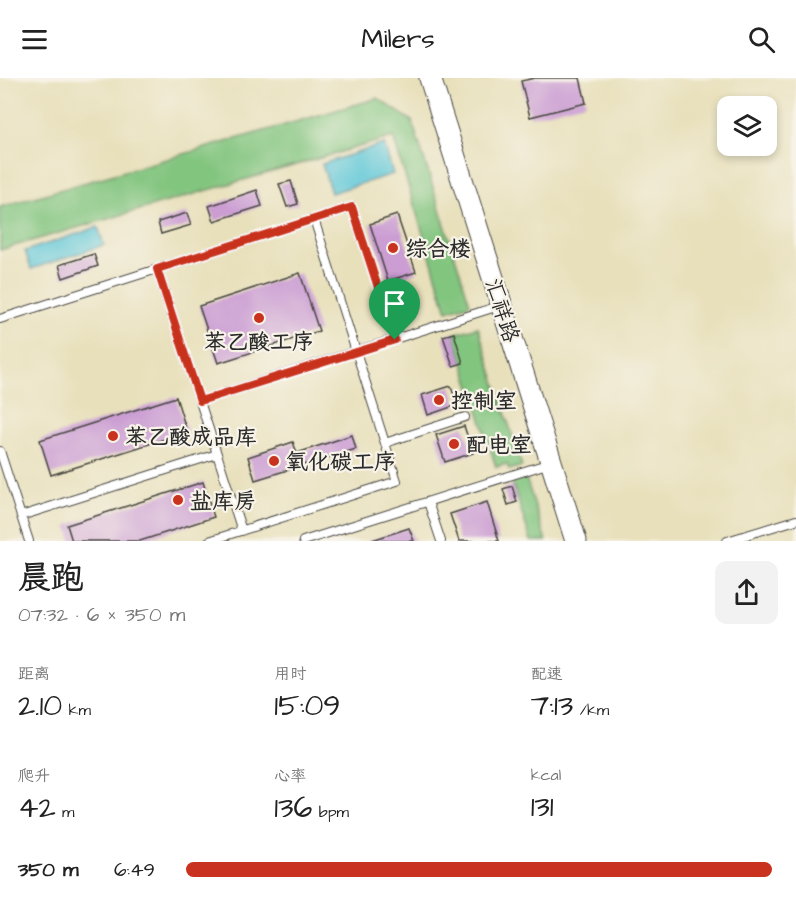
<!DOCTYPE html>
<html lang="zh">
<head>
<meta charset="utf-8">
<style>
	:root { --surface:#fff; --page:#f2f2f2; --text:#222; --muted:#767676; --accent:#c8321e }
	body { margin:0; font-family:"Architects Daughter","LXGW WenKai TC",sans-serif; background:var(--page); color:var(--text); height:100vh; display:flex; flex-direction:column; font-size:22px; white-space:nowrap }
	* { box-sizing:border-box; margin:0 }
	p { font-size:20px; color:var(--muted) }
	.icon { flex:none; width:33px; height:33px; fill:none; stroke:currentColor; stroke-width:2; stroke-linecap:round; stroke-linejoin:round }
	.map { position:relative; height:463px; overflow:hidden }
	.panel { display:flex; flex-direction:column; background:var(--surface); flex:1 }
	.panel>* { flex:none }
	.fabs { position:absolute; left:717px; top:18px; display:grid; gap:12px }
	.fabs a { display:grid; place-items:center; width:60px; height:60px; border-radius:12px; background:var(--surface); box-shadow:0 3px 9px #0003; font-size:30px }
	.pin { position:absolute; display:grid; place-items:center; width:51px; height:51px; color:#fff; margin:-62px -26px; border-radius:50% 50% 50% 0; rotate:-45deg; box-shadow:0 0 6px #0007 }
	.pin .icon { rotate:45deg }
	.round { display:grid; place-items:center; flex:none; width:63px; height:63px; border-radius:12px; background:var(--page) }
	.summary { display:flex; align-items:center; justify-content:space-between; height:102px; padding:0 18px }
	h1 { font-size:33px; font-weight:600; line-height:45px }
	.stats { display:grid; grid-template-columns:repeat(3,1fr); gap:9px; height:102px; padding:6px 18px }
	.stats div { display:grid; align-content:center }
	.stats b { font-size:30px; font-weight:600 }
	.stats small { font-size:16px; font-weight:400 }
	.stats p { font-size:16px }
	ul { padding:0 18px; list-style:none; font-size:20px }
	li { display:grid; grid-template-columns:96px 72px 1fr; align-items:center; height:45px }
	li i { height:15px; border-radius:8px; background:var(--accent) }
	header { display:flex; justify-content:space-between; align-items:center; height:78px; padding:0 18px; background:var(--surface); font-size:27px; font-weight:600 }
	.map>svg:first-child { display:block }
	.green { fill:#82c57f; stroke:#567855; stroke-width:1.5 }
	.water { fill:#5dc7d8; stroke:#447982; stroke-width:1.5 }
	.building { fill:#cb9dd3 }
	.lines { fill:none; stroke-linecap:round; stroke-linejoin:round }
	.service-casing { stroke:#474641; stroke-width:10 }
	.secondary-casing { stroke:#474641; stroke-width:23 }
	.service { stroke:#fff; stroke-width:8 }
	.secondary { stroke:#fff; stroke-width:21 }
	.route-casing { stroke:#fff; stroke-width:12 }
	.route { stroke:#c8321e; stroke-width:8 }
	.poi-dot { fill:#c8321e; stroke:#f7f3e8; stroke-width:2 }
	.labels { text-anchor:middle; stroke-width:4.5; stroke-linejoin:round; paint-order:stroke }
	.poi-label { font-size:22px; font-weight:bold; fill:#2b2b2b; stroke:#f7f3e8; text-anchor:start }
	.street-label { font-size:22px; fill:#2b2b2b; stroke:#f7f3e8 }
</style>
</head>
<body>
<header><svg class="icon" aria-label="menu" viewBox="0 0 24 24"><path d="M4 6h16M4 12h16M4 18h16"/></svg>Milers<svg class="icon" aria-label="search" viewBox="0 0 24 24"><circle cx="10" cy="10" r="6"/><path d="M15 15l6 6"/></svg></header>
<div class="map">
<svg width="796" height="463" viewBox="0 0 796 463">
	<rect width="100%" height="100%" fill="#f7f3e8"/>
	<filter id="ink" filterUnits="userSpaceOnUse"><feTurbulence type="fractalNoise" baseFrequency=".0167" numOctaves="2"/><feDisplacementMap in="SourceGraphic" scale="12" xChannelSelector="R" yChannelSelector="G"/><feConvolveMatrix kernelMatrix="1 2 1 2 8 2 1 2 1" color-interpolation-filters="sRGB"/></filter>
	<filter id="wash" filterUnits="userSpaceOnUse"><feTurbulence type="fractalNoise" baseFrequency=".008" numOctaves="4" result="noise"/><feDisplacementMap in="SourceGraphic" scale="24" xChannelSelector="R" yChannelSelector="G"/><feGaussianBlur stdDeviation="1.35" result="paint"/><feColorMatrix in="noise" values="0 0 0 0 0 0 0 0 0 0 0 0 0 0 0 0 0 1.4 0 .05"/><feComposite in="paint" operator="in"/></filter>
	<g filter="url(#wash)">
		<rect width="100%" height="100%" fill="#e8e0bb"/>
		<path class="green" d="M378,20L412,43L470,226L447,233L393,59L0,172V129Z
			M478,249L522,388L509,392L507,386L496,389L454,256Z
			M526,400L546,463H531L512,404Z"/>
		<path class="water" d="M384,66L393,96L331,115L322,86Z
			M98,149L104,167L31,191L25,173Z"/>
		<g id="blocks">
			<path class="building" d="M535,0H580L586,25L530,39L521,3Z
				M291,103L298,126L287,129L279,106Z
				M257,112L262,128L214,143L209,128Z
				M187,135L191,147L161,156L158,144Z
				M397,137L416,194L388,203L370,146Z
				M94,176L98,188L63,200L59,187Z
				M300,195L319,253L218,285L199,228Z
				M454,255L463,285L453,288L443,258Z
				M451,308L457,327L428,337L422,317Z
				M176,319L187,354L51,397L40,362Z
				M464,348L473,375L445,384L436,357Z
				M352,357L356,371L255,402L248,379L293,364L297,375Z
				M203,404L214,439L140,463H72L67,447Z
				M512,408L517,424L508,427L503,411Z
				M487,424L499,463H459L450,436Z
				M409,450L414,463H369Z"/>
		</g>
	</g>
	<g filter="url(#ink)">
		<use href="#blocks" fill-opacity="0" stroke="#474641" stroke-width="1.5"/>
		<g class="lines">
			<g class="service-casing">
				<path id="service" d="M157,191L242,453
					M0,241L352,129L395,262
					M200,323L502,227
					M385,365L465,339
					M0,373L29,463
					M428,424L441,463
					M21,438L217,376
					M209,463L397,403L314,141
					M303,463L550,385
					M727,463L796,442"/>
			</g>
			<g class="secondary-casing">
				<path id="secondary" d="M430,0L576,463"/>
			</g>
			<use href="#service" class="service"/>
			<use href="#secondary" class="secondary"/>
		</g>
	</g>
	<g class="lines" filter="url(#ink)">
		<g class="route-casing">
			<path id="route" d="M352,129L395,262L200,323L157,191Z"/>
		</g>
		<use href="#route" class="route"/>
	</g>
	<g class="poi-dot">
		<circle cx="393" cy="170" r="6"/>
		<circle cx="259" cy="240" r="6"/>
		<circle cx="439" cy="322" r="6"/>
		<circle cx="113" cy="358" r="6"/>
		<circle cx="454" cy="366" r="6"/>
		<circle cx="274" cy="383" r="6"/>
		<circle cx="178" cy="422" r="6"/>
	</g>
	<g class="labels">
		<g class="poi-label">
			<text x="405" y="178">综合楼</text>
			<text x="259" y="271" text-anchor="middle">苯乙酸工序</text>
			<text x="451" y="330">控制室</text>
			<text x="125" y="366">苯乙酸成品库</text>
			<text x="466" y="374">配电室</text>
			<text x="286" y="391">氧化碳工序</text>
			<text x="190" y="430">盐库房</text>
		</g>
		<g class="street-label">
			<text transform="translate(503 232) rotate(72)" y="8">汇祥路</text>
		</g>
	</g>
</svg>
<div class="fabs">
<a><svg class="icon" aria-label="layers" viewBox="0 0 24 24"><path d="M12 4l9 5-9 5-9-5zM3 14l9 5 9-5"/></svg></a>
</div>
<div class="pin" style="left:395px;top:262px;background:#1e9e55"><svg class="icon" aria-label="arrive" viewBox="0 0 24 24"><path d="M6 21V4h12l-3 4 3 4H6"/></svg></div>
</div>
<section class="panel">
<div class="summary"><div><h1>晨跑</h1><p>07:32 · 6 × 350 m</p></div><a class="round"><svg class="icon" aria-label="share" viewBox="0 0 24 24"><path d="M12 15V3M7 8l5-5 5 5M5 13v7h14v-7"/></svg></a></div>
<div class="stats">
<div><p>距离</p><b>2.10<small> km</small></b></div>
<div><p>用时</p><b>15:09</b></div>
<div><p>配速</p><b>7:13<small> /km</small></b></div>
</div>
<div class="stats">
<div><p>爬升</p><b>42<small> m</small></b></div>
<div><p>心率</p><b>136<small> bpm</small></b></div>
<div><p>kcal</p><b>131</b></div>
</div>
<ul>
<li><b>350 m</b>6:49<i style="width:99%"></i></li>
</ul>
</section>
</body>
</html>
